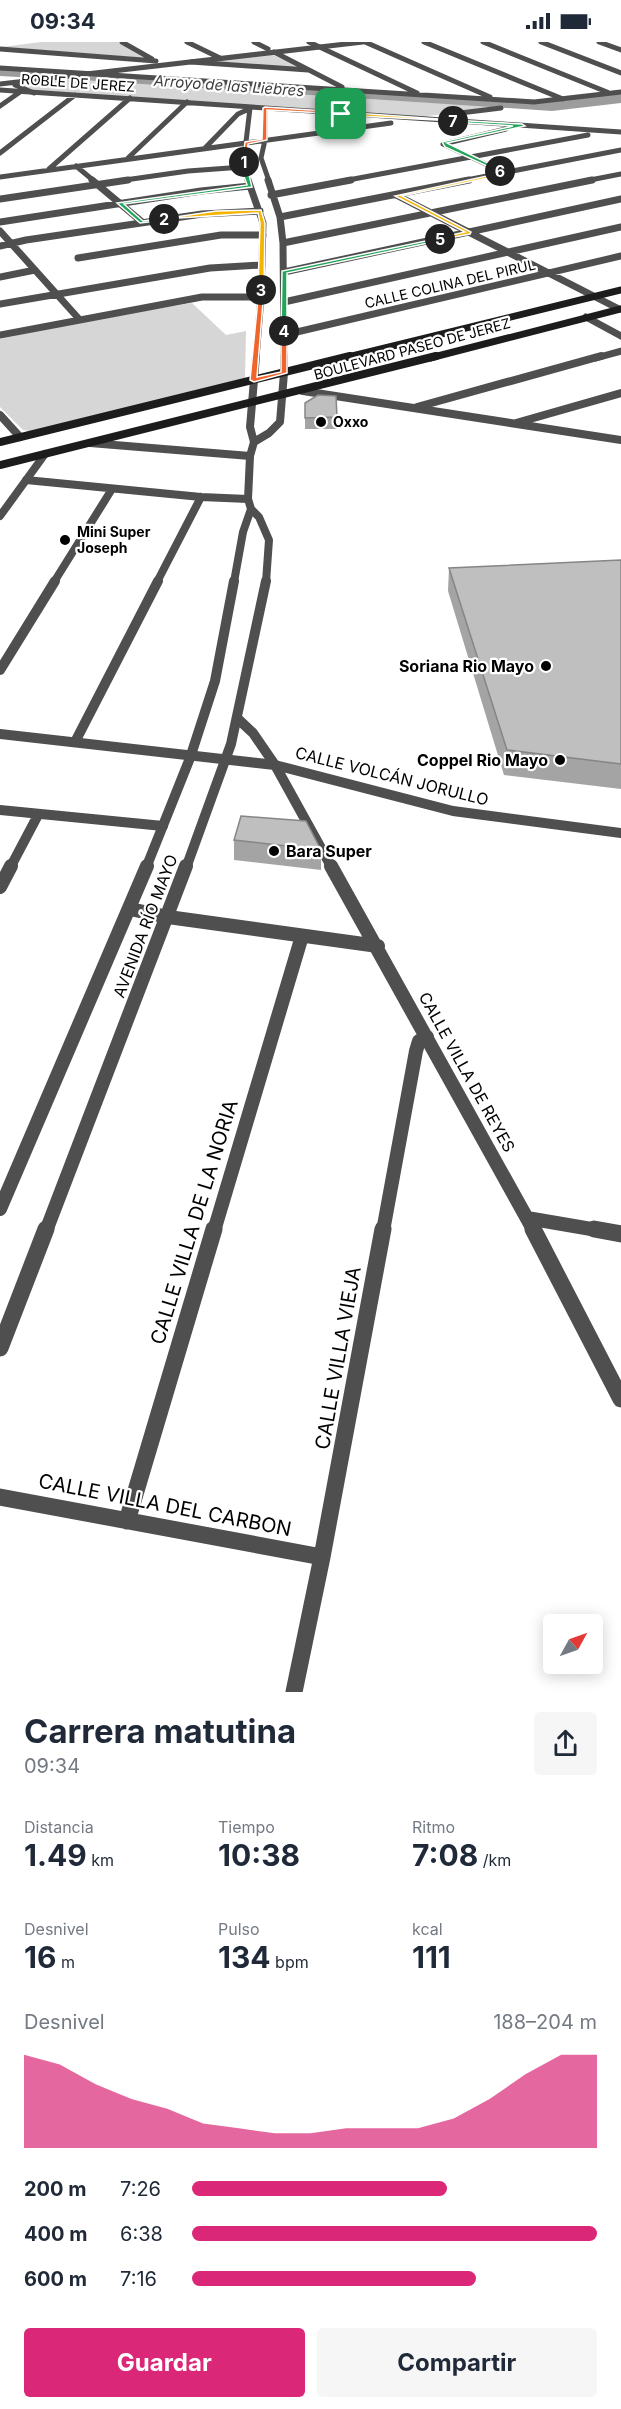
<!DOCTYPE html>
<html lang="es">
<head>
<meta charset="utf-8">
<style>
	:root { --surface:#fff; --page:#f6f6f7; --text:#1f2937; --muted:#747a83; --accent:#db2777 }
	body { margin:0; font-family:Inter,sans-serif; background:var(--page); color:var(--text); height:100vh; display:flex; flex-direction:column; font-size:22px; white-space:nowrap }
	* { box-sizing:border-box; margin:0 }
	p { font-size:20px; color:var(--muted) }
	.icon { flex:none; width:33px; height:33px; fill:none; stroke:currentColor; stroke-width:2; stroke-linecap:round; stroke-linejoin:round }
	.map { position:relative; height:1650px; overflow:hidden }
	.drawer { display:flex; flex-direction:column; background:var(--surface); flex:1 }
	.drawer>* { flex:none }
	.needle { width:39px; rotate:50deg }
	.tools { position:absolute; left:543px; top:1572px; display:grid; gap:12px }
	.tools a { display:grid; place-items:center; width:60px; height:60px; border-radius:6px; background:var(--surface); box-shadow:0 3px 15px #0003; font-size:30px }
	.pin { position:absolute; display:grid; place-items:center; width:51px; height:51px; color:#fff; margin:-26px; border-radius:12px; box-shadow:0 3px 9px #0006 }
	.km { position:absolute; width:30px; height:30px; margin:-15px; border-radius:50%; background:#222; color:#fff; font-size:16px; line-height:30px; text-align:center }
	.round { display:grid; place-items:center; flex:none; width:63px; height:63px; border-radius:6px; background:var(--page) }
	.head { display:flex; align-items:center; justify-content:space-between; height:102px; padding:0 24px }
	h1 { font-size:33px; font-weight:700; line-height:45px }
	.metrics { display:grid; grid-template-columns:repeat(3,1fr); gap:9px; height:102px; padding:6px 24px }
	.metrics div { display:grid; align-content:center }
	.metrics b { font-size:30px; font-weight:700 }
	.metrics small { font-size:16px; font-weight:400 }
	.metrics p { font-size:16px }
	.chart { height:168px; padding:12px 24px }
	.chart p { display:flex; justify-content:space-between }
	.chart svg { width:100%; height:108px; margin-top:6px; fill:var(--accent); opacity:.7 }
	.action { display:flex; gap:12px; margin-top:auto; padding:12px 24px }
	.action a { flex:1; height:69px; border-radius:6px; background:var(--accent); color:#fff; font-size:24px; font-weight:700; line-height:69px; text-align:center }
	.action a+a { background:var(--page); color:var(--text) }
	ul { padding:0 24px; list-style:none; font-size:20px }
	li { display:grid; grid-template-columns:96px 72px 1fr; align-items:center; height:45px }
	li i { height:15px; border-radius:8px; background:var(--accent) }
	.status { display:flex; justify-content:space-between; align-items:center; height:42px; padding:0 30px; background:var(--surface); direction:ltr }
	.status svg { height:16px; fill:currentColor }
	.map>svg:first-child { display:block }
	.green { fill:#d6d6d6 }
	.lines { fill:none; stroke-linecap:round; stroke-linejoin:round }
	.river { fill:#9d9d9d; fill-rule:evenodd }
	.minor-far5 { stroke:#4f4f4f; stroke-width:5 }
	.minor-far4 { stroke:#4f4f4f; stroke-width:7 }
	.minor-far3 { stroke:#4f4f4f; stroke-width:8 }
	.minor-far2 { stroke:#4f4f4f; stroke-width:10 }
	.minor-far1 { stroke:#4f4f4f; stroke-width:14 }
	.minor { stroke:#4f4f4f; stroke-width:17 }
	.tertiary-far4 { stroke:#4f4f4f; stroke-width:5 }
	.tertiary-far3 { stroke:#4f4f4f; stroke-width:8 }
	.tertiary-far2 { stroke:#4f4f4f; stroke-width:10 }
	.tertiary-far1 { stroke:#4f4f4f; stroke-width:14 }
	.tertiary { stroke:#4f4f4f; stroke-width:17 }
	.secondary-far1 { stroke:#1c1c1c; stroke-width:7 }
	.secondary { stroke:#1c1c1c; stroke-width:8 }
	.wall { fill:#a4a4a4 }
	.building { fill:#bfbfbf; stroke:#868686; stroke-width:1.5 }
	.split-1 { fill:#f0652b; stroke:#fff; stroke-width:1.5 }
	.split-2 { fill:#22a559; stroke:#fff; stroke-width:1.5 }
	.split-3 { fill:#f5b400; stroke:#fff; stroke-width:1.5 }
	.split-4 { fill:#f0652b; stroke:#fff; stroke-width:1.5 }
	.split-5 { fill:#22a559; stroke:#fff; stroke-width:1.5 }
	.split-6 { fill:#f5b400; stroke:#fff; stroke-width:1.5 }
	.split-7 { fill:#22a559; stroke:#fff; stroke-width:1.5 }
	.split-8 { fill:#f5b400; stroke:#fff; stroke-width:1.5 }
	.poi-dot { fill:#000; stroke:#fff; stroke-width:2 }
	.labels { text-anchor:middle; stroke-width:4.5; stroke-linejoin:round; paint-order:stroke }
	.far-street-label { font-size:14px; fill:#000; stroke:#fff }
	.far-poi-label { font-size:14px; font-weight:bold; fill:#000; stroke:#fff; text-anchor:start }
	.far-water-label { font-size:15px; font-style:italic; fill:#3e3e3e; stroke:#fff }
	.poi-label { font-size:16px; font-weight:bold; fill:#000; stroke:#fff; text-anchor:end }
	.street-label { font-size:16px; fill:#000; stroke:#fff }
	.near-street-label { font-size:20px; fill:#000; stroke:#fff }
</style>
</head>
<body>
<div class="status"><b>09:34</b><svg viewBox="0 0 49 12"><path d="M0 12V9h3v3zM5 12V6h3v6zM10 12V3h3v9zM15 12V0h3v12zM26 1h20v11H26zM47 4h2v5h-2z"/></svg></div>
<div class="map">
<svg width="621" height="1650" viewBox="0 0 621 1650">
	<rect width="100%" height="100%" fill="#fff"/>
	<path class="green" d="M41,0H118L147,16L2,5Z
		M271,12L303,27L210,19Z
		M80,36L498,62L503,65L420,75L37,50L20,45L21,42Z
		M192,261L226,293L246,289L245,337L30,389L23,388L0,365V297L84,279Z"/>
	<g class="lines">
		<path class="river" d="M0,26L36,28L43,32L36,36L0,34Z
			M87,31L552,59L621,51V61L552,69L82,38L80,35Z"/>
		<path class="minor-far5" d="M122,0L152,17
			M187,0L220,16
			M254,0L268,7
			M309,0L417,51
			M365,0L490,55
			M424,0L563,57
			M483,0L607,50
			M541,0L621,31
			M599,0L621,8
			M0,7L156,19
			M274,10L342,45
			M191,20L308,28
			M0,26L534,60L621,50
			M0,48L621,90
			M0,64L20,50
			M265,66V98L261,116L269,139
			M444,73L501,66
			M205,106L238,72L249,67
			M0,111L75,53
			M128,116L187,60
			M76,124L94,139
			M49,127L130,56
			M505,131L443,102L506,87
			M0,135L391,81
			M118,139L188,129L243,125
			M248,139L243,125L250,66
			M343,139L588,93
			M461,139L621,108
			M585,139L621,132"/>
		<path class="minor-far4" d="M92,138L142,180
			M248,138L263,181L261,255L256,316
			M268,138L280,175L283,201L284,316
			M271,153L351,138
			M398,154L619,267
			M0,157L128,138
			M280,175L469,138
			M0,180L201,149L250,144
			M0,189L79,277
			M283,201L592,138
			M0,204L26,198L202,172L260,169
			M78,216L221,193H263
			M284,230L621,157
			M0,235L35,228
			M284,260L621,185
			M0,262L210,226L262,223
			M586,275L621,294
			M0,293L202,255H261
			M284,293L621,214
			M596,316L621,309"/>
		<path class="minor-far3" d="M284,314V331
			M254,338L256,314
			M303,349L621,398
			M417,365L601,314
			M0,373L20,395
			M516,381L621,351
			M90,401L250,414
			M26,438L201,455L248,457
			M0,474L45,412
			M54,540L112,447
			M157,540L201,455"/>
		<path class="minor-far2" d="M0,628L55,539
			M0,692L275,723L453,769L621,791
			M75,700L158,539
			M275,723L332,826
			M0,768L163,784
			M10,826L38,773"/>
		<path class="minor-far1" d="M331,824L534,1189
			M0,845L11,824
			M130,867L168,875L378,904
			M527,1176L603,1189
			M214,1189L302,894
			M383,1189L416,1009L419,999L427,995"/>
		<path class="minor" d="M533,1187L621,1357
			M594,1187L621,1192
			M0,1455L322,1515
			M127,1479L214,1187
			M294,1650L322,1515L383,1187"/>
		<path class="tertiary-far4" d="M21,39L15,43L34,51
			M0,42L363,0"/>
		<path class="tertiary-far3" d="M254,338L250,385L254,400L250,414L248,457L251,467L259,475L269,498L266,540
			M254,400L269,391L280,380L284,331
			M234,540L243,490L251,467"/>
		<path class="tertiary-far2" d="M237,676L253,691L275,723
			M146,826L190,716L215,639L234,539
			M186,826L231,702L266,539"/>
		<path class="tertiary-far1" d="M0,1167L147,824
			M46,1189L186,824"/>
		<path class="tertiary" d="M0,1306L46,1187"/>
		<path class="secondary-far1" d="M344,316L621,248
			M430,316L621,267"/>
		<path class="secondary" d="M0,400L350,314
			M0,423L436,314"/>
	</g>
	<path class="wall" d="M305,361L337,375V387H305Z
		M621,518V747L504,733L448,549L449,526Z
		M234,798L321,808V828L234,818Z"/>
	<path class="building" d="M318,353L336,354L337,375L305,376V361Z
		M621,518V722L507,708L449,526Z
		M241,774L306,779L321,808L234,798Z"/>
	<path class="split-1" d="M265,65L341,70L344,72L267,68V98L248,102L246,120L242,121L245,100L262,97L263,66Z"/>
	<path class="split-2" d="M244,119L246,120L252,145L124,162L143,179L164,176L166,178L140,181L117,161L247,143L241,126Z"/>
	<path class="split-3" d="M261,168L265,181L264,248L261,249L258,248L260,181L258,171L162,177L216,169Z"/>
	<path class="split-4" d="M259,247L264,248L257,335L281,330V289L284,287L287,289V331L254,340L250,338Z"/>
	<path class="split-5" d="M440,196L442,198L287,231V289H281L282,229Z"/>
	<path class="split-6" d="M502,128L507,132L402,154L471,190L470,192L438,198V196L465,190L395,154L501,131L498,129Z"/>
	<path class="split-7" d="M453,78L522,82L525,84L447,101L502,128L500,130L445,105L442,100L513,84L452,80Z"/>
	<path class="split-8" d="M341,70L453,78L456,79L340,73Z"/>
	<g class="poi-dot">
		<circle cx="321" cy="380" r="6"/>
		<circle cx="65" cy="498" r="6"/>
		<circle cx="546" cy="624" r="6"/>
		<circle cx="560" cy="718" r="6"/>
		<circle cx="274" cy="809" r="6"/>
	</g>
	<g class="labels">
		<g class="far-street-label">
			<text transform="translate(78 41) rotate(4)" y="5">ROBLE DE JEREZ</text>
			<text transform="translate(450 242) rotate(-13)" y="5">CALLE COLINA DEL PIRUL</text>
			<text transform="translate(412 307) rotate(-15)" y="5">BOULEVARD PASEO DE JEREZ</text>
		</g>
		<g class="far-poi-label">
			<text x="333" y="385">Oxxo</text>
			<text x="77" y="495">Mini Super<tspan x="77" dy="16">Joseph</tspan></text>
		</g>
		<g class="far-water-label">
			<text transform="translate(229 44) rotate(4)" y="5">Arroyo de las Liebres</text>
		</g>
		<g class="poi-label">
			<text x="534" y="630">Soriana Rio Mayo</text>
			<text x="548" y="724">Coppel Rio Mayo</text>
			<text x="286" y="815" text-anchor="start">Bara Super</text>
		</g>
		<g class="street-label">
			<text transform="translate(392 734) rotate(14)" y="6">CALLE VOLCÁN JORULLO</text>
			<text transform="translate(145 884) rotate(-69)" y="6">AVENIDA RÍO MAYO</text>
			<text transform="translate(467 1030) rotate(61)" y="6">CALLE VILLA DE REYES</text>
		</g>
		<g class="near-street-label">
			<text transform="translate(194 1180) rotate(-73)" y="7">CALLE VILLA DE LA NORIA</text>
			<text transform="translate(338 1316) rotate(-80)" y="7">CALLE VILLA VIEJA</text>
			<text transform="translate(165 1463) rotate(11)" y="7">CALLE VILLA DEL CARBON</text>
		</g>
	</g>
</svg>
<div class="tools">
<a><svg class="needle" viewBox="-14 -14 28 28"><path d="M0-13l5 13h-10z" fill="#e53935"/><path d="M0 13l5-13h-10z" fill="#747a83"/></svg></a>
</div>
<div class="pin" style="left:341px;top:72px;background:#1e9e55"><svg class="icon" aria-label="arrive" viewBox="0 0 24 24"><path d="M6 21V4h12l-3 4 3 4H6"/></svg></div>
<b class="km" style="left:244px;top:120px">1</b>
<b class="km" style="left:164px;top:177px">2</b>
<b class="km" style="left:261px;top:248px">3</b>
<b class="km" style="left:284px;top:289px">4</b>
<b class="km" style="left:440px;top:197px">5</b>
<b class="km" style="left:500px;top:129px">6</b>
<b class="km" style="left:453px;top:79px">7</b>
</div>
<section class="drawer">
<div class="head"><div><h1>Carrera matutina</h1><p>09:34</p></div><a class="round"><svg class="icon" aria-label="share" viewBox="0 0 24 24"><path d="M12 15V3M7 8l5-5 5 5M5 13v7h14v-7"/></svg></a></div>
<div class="metrics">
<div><p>Distancia</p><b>1.49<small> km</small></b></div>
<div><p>Tiempo</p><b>10:38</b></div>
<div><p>Ritmo</p><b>7:08<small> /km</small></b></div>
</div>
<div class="metrics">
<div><p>Desnivel</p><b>16<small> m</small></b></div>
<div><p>Pulso</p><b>134<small> bpm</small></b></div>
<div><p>kcal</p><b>111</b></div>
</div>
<div class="chart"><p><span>Desnivel</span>188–204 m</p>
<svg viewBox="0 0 160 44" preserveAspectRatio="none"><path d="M0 44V6L10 10L20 18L30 24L40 28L50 34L60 36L70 38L80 38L90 36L100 36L110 36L120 32L130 24L140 14L150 6L160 6V44z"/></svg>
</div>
<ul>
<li><b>200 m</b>7:26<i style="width:63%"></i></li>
<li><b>400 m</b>6:38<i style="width:100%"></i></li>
<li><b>600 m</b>7:16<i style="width:70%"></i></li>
</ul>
<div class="action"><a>Guardar</a><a>Compartir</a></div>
</section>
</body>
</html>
